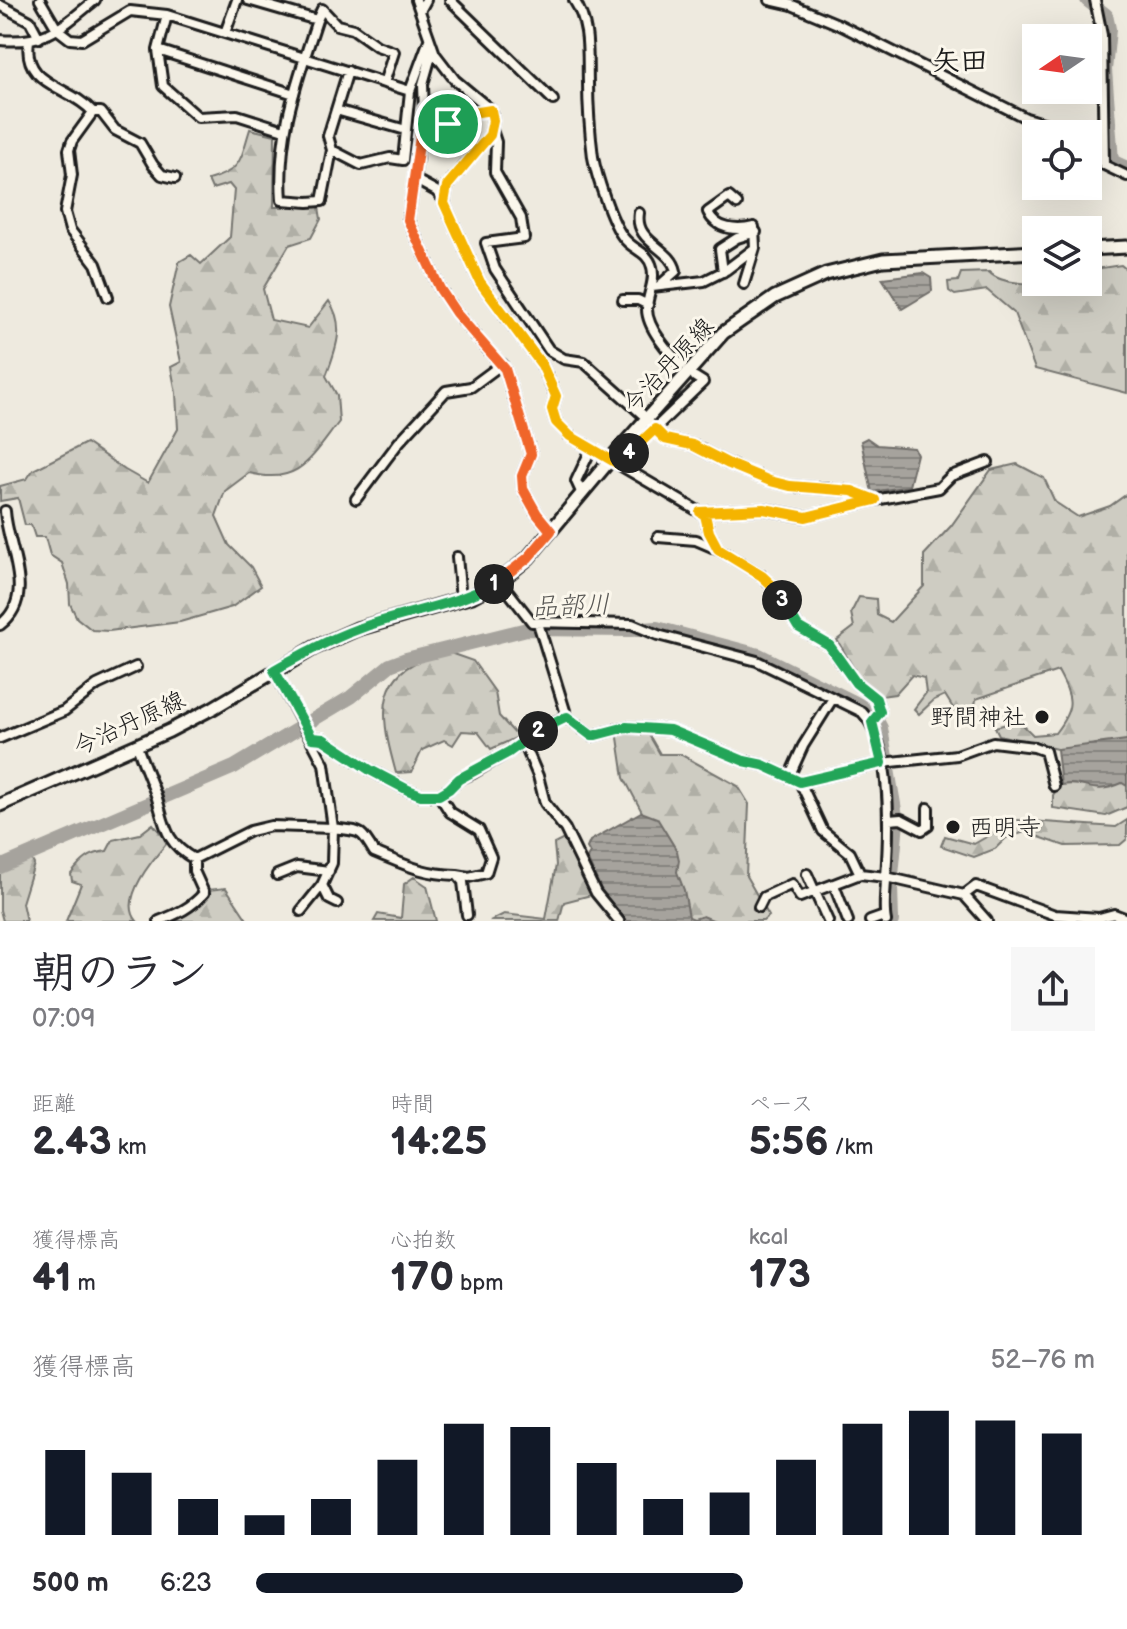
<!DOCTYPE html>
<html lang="ja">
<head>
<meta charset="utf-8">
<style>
	:root { --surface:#fff; --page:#f7f7f7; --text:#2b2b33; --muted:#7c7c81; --accent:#111827 }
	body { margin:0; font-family:"Balsamiq Sans","Klee One",sans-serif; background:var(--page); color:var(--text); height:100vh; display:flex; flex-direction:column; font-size:30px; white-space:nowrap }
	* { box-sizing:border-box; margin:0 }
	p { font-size:26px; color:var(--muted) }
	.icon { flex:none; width:44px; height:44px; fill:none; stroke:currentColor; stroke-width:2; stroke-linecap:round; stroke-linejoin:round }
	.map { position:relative; height:921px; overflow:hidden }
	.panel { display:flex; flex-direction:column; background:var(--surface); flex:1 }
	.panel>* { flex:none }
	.needle { width:52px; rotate:257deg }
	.tools { position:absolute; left:1022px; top:24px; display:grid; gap:16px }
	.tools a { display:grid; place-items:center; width:80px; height:80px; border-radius:0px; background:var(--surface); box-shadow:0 8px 32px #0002; font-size:40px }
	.pin { position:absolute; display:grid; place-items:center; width:68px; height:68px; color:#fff; margin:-34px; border:4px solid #fff; border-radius:50%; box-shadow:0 2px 8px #0007 }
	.km { position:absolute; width:40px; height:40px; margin:-20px; border-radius:50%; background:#222; color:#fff; font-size:22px; line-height:40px; text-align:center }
	.round { display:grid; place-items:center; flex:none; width:84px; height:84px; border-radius:0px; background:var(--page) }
	.overview { display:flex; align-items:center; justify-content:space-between; height:136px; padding:0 32px }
	h1 { font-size:44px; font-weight:700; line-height:60px }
	.figures { display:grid; grid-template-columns:repeat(3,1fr); gap:12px; height:136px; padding:8px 32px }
	.figures div { display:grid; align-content:center }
	.figures b { font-size:40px; font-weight:700 }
	.figures small { font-size:22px; font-weight:400 }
	.figures p { font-size:22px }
	.chart { height:224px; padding:16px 32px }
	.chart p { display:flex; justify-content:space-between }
	.chart svg { width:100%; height:144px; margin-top:8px; stroke:var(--accent); stroke-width:6 }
	ul { padding:0 32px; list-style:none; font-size:26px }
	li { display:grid; grid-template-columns:128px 96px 1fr; align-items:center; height:60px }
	li i { height:20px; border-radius:10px; background:var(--accent) }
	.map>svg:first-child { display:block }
	.forest { fill:url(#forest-firs); stroke:#75746f; stroke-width:2 }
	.water { fill:url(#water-rules); stroke:#6f6d69; stroke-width:2 }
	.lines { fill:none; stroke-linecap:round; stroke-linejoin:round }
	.river { stroke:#a6a39d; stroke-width:14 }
	.minor-casing { stroke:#1c1c1c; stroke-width:14 }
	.secondary-casing { stroke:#1c1c1c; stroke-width:17 }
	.minor { stroke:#fbf7ec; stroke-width:8 }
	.secondary { stroke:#fbf7ec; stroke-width:11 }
	.split-1-casing { stroke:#fff; stroke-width:16 }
	.split-2-casing { stroke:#fff; stroke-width:16 }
	.split-3-casing { stroke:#fff; stroke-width:16 }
	.split-4-casing { stroke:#fff; stroke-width:16 }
	.split-5-casing { stroke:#fff; stroke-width:16 }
	.split-1 { stroke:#f0652b; stroke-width:10 }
	.split-2 { stroke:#22a559; stroke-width:10 }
	.split-3 { stroke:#22a559; stroke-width:10 }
	.split-4 { stroke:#f5b400; stroke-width:10 }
	.split-5 { stroke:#f5b400; stroke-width:10 }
	.poi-dot { fill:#1c1c1c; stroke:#fbf7ec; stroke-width:3 }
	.labels { text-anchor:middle; stroke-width:6; stroke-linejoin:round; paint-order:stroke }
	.street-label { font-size:24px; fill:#1c1c1c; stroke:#fbf7ec }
	.poi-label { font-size:24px; fill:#1c1c1c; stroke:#fbf7ec; text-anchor:end }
	.water-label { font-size:26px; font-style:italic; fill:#5a5956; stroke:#fbf7ec }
	.quarter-label { font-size:28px; font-weight:bold; fill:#1c1c1c; stroke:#fbf7ec }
</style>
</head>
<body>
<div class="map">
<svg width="1127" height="921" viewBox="0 0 1127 921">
	<defs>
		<pattern id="forest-firs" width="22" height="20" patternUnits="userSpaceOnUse" patternTransform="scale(2)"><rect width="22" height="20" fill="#ceccc2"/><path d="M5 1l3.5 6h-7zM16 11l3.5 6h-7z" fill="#b0afa6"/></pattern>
		<pattern id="water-rules" width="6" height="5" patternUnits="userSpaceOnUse" patternTransform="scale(2)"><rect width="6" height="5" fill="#a6a39d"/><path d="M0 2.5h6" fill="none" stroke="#86847f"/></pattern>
	</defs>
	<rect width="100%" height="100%" fill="#eeeadf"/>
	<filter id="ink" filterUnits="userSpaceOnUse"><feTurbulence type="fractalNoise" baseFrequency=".0125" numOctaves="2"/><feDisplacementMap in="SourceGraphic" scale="16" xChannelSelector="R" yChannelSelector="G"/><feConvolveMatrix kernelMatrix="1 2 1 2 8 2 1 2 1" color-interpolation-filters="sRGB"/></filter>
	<g filter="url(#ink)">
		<path class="forest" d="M250,129L275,135L274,207H319L321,219L311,238L289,245L263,289L271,320L308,328L329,301C346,326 336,349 326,376L337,395L339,422C311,458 299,486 249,473L225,491L216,516L229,545L251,567L261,586L232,607L180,622L109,631L92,630L77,618L70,604L69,584L62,563L50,555L45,537H35L31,525H25L18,498L0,501V486L27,479L33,470L86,443L125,470L148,483L178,429L176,393L171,367L181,362L169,307L179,262L191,255L201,264L230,237L234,190L229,184L212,189L208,180C242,170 240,161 250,129Z
			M1121,265L1127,270V393L1035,369L1014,313L987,290L955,295L949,291L948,282L958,281L961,273L989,272C1005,290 1063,282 1088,282V270Z
			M1017,464L1044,478L1055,502L1078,517L1110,506L1127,494V749L1077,754L999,735L995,727L1019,721L1033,735L1055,733C1075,707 1073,699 1058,671L976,699L974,713L958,716L945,695L934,700L919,714L914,709L926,693L924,678L912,675L895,694L881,696L859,677L837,640L854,627L851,613L859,597L876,599L877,615L891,622L924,586V555L951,526L991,470Z
			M450,653L473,661L495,692L499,716L518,737L491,749L478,732L462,731L453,745L444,740L422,750L412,772L396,773C386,736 371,686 413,664C424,658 439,656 450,653Z
			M617,731L649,735L660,754H680L738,786L749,804L746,876L769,916L763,921H677L651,829L624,778Z
			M1067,776L1127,777V807L1106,816L1053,808V795Z
			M1016,820L1116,827L1127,820V839L1120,845L1065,846L1025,832L1006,838L995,849L974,857L941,846L945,836L974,844Z
			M153,824L168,842C154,858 118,899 137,921H66L81,884L72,881L71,874C82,860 90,853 107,851L113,840L140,834Z
			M564,839L582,866L591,895L564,902L559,921H490L504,914L546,919L556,865L554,844Z
			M30,857L34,864L22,903L26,921H3L0,910V872Z
			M414,877L427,886L436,921H374L378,914L401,918L404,884Z
			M226,888L248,921H166L179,918L199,891Z"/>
		<path class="water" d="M923,273L931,278L932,291L902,309L882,278Z
			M867,438L877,445L914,448L917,454L909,486L872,492L861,441Z
			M1127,740V786L1122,783C1091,797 1086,780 1061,785L1057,749Z
			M641,812L657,818L677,851L679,860L677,872L684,890L689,917L694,919L703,916L715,921H626L602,892L587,858L590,853L587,848L590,841Z"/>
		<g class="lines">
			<path class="river" d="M1087,0L1106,15L1109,29L1105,70L1112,161L1127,168
				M0,867L234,767L351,697L390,665L406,659L527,629L631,630L657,628L759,655L872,711L881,728L897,822L891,886L892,921"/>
			<g class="minor-casing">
				<path id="minor" d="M40,0L57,29L70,39L82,40L130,11L167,15L410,91
					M248,0L317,20C297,82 277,133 282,200L308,202L322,201L332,150L328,136L348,71
					M416,0L435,54L455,80L491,110L493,121L490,135L447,186L444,203L480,282L542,365L556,396L552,409L556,422L570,436L705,515L709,532L718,549L762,576L777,590L798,627L829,645L856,683L876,699L880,712L872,722
					M450,0L553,100
					M574,0C591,26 587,53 588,83C588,107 590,133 593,157C596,175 612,223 623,237C632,250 648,251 652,267C656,282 647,294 647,309C647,328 669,353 682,365
					M770,0L792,5L840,25L1026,118L1080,134
					M1095,0L1102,35L1104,165L1127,176
					M0,5L30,21L39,38
					M420,11L426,0
					M317,20L322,9L337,25L353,29L377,46L394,52L384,83
					M225,33L237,0
					M0,40C46,44 62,27 95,0
					M29,41C22,86 69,85 93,112H101L115,130L140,143L153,165L162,175L175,178
					M433,49L423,84L424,112L408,220L440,289L456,313L505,369L531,454L522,476L523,489L537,514L551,531
					M158,50L167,15
					M424,109H429L448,124L460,115L489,108
					M336,110L406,130
					M93,112L72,141L69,150L72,175L65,212L70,230L96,264L108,297
					M284,130L237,115L198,117L163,86L158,50L294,94
					M492,130L496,142L495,172L521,218L524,238L486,243L495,269L549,350L564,359L584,362L642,414
					M1088,139L1103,147
					M332,150L361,165L390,158L403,160L410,91L429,40
					M414,179L436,191L445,201
					M639,213C634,243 671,247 676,271L659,286
					M723,272L720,249L737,238L756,232
					M744,284L755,248
					M652,287L704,281L726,270L755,248L754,227C737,231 716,230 708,212L729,197L737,204
					M623,300H638L648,305
					M651,424L665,439L692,445L729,464L770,481L790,486L852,491L875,500L939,488L951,476L988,462
					M618,464L703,382L695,377
					M582,494L576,481L591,449
					M356,499L399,442L446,391L471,387L502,364
					M700,512L764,509L806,517L875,500
					M658,537L696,540L717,549
					M457,557L461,599
					M500,581L532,622L632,624L658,635L757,661L862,712C893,744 889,835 886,877C886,891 883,907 886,921
					M538,623L567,717L592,736L626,727L670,730L744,761L763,765L800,782L882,763L957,755L993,742L1034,747L1045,751L1054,786
					M0,625C38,596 7,548 5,511
					M0,738L64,711L97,685L136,667
					M312,738L323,739L370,770L408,790L421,795H439L449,789L459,779L473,773L527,741L541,728L567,717
					M524,743L538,776L545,803L565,829L596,893L619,921
					M137,746C143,763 150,779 156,795C165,824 164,842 194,859L250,831L271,826L333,828L324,764L274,670
					M789,777L803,746L833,698
					M800,782L823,831L850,853L860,874
					M439,795L450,812L479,830L491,857L486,873L469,877L457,875
					M889,820L901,819L922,830L928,826V808
					M807,874L828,921
					M277,875L297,867L329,871
					M834,885L848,921
					M964,895L976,886L1055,915L1099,918L1114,914L1127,919
					M337,903L329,899L322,885L332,863L333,828C361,832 360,828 374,852C406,865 422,874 457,875L463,882L467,915
					M759,907L764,897L792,884L800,897L860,874L886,877L964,895L987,921
					M301,911L322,885
					M159,921C177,914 191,908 204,893L194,871V859
					M870,921L884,916"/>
			</g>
			<g class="secondary-casing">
				<path id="secondary" d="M1088,249L1127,247
					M0,805L169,731L213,708L314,648L357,629L472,596L500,581L528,558L610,460L723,333L775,297L826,274L883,260L1036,252"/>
			</g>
			<use href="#minor" class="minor"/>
			<use href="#secondary" class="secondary"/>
		</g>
	</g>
	<g class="lines" filter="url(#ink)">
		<g class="split-1-casing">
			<path id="split-1" d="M448,124L429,109H424L408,220L440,289L456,313L505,369L531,454L522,476L523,489L537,514L551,531L528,558L494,584"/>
		</g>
		<g class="split-2-casing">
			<path id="split-2" d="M494,584C451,607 403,612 358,629C328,640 301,655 274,670L312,738L323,739L370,770L408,790L421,795H439L449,789L459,779L509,752L538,731"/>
		</g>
		<g class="split-3-casing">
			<path id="split-3" d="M538,731L567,717L592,736L626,727L670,730L744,761L763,765L800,782L882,763L872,722L880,712L876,699L856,683L829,645L798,627L782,600"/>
		</g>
		<g class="split-4-casing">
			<path id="split-4" d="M629,453L655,429L665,439L692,445L729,464L770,481L790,486L852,491L875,500L806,517L764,509L700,512L705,515L709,532L718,549L762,576L777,590L782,600"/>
		</g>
		<g class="split-5-casing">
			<path id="split-5" d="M448,124L460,115L491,110L493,121L490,135L447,186L444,203L480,282L542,365L556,396L552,409L556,422L570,436L618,464L629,453"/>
		</g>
		<use href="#split-1" class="split-1"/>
		<use href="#split-2" class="split-2"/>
		<use href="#split-3" class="split-3"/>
		<use href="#split-4" class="split-4"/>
		<use href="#split-5" class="split-5"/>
	</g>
	<g class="poi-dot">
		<circle cx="1042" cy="717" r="8"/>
		<circle cx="953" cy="827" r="8"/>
	</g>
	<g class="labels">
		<g class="street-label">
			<text transform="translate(668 365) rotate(-47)" y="8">今治丹原線</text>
			<text transform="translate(129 723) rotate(-25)" y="8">今治丹原線</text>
		</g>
		<g class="poi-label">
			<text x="1026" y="725">野間神社</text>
			<text x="969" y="835" text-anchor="start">西明寺</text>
		</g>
		<g class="water-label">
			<text transform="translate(571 605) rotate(-2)" y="9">品部川</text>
		</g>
		<g class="quarter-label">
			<text x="960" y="70">矢田</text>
		</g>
	</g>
</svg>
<div class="tools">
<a><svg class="needle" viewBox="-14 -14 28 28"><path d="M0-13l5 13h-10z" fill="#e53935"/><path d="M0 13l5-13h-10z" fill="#7c7c81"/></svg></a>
<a><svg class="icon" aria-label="locate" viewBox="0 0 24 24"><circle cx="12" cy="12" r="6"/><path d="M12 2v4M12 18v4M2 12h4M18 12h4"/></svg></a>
<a><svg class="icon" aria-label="layers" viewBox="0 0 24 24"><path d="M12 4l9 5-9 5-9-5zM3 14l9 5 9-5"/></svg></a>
</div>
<div class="pin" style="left:448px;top:124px;background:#1e9e55"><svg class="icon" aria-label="arrive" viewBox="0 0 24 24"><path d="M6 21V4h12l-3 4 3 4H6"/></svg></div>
<b class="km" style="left:494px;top:584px">1</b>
<b class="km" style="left:538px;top:731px">2</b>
<b class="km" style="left:782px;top:600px">3</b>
<b class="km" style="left:629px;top:453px">4</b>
</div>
<section class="panel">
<div class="overview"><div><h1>朝のラン</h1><p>07:09</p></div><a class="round"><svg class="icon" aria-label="share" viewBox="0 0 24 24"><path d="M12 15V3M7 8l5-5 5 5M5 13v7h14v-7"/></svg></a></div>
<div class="figures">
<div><p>距離</p><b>2.43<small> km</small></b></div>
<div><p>時間</p><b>14:25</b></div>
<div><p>ペース</p><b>5:56<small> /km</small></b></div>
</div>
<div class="figures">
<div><p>獲得標高</p><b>41<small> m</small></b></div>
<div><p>心拍数</p><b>170<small> bpm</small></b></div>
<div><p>kcal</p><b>173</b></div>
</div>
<div class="chart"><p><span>獲得標高</span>52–76 m</p>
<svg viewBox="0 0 160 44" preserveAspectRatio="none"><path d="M5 44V18M15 44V25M25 44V33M35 44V38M45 44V33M55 44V21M65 44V10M75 44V11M85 44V22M95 44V33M105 44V31M115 44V21M125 44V10M135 44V6M145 44V9M155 44V13"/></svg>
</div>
<ul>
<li><b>500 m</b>6:23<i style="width:58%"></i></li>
</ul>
</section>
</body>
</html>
